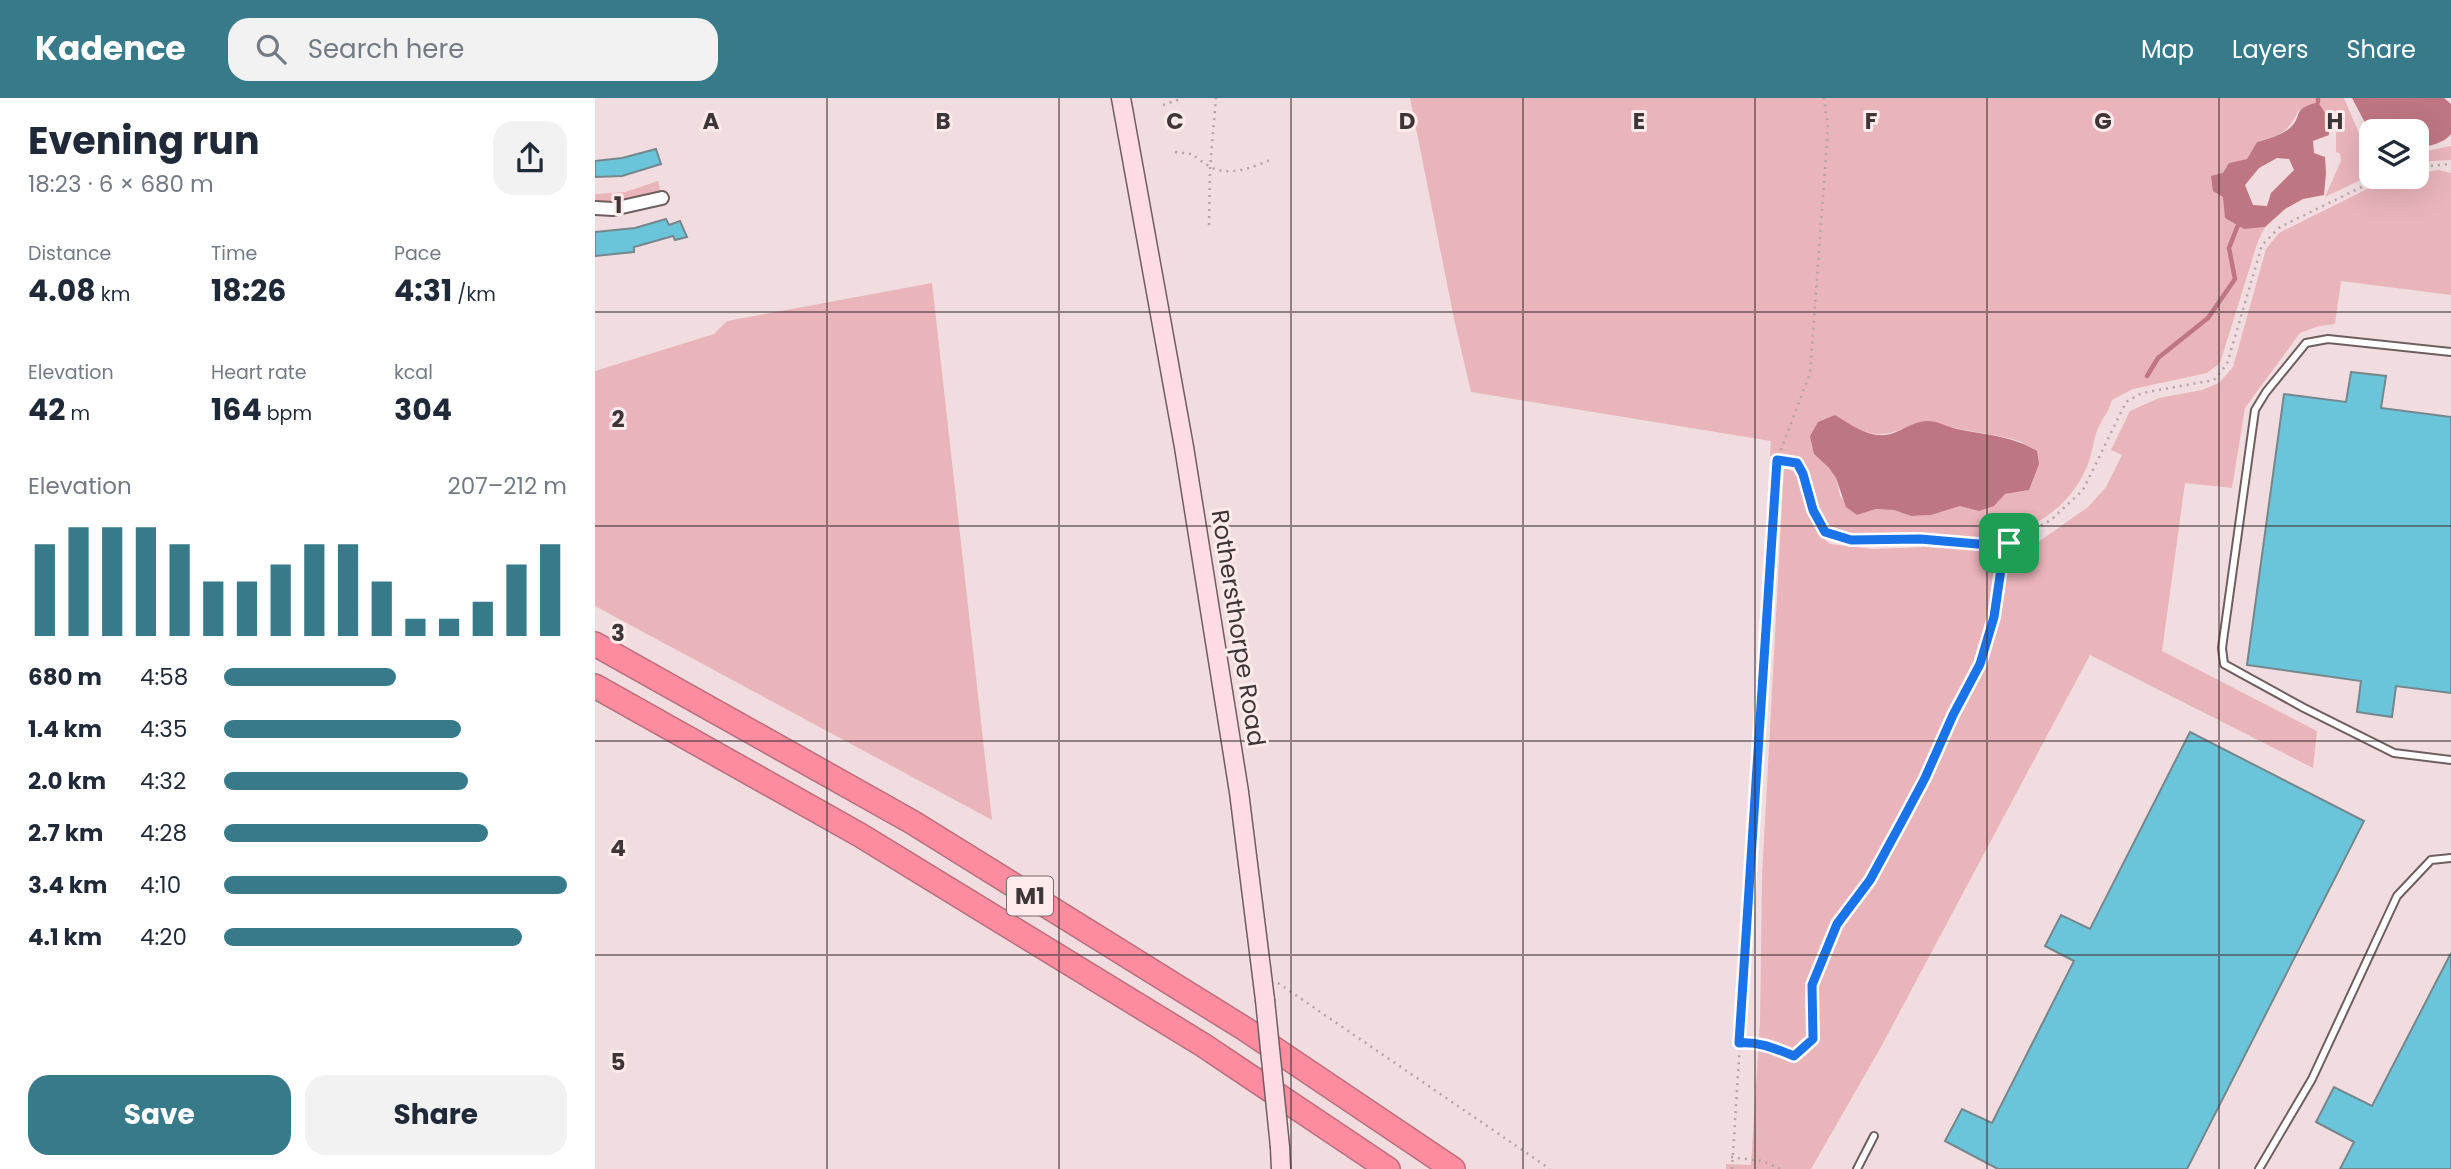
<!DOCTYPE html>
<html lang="en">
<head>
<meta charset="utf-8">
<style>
	:root { --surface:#fff; --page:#f2f2f3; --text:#1f2937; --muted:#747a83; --accent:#377a8a }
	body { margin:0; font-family:Poppins,sans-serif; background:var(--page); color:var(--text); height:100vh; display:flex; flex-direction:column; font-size:26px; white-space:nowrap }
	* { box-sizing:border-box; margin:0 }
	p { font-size:23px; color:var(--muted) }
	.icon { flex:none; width:38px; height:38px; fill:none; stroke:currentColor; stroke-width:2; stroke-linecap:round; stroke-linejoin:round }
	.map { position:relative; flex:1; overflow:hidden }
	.sheet { display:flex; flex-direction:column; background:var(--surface); width:595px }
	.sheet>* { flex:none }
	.buttons { position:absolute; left:1764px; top:21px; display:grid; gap:14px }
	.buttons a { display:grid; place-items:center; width:70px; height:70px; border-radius:14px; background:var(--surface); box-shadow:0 7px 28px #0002; font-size:35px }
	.pin { position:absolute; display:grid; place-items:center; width:60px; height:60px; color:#fff; margin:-30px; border-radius:14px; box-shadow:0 4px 10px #0006 }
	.round { display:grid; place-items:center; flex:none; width:74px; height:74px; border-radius:21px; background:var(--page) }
	.summary { display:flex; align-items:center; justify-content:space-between; height:119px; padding:0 28px }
	h1 { font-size:38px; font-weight:700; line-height:52px }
	.figures { display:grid; grid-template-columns:repeat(3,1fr); gap:10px; height:119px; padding:7px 28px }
	.figures div { display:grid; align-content:center }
	.figures b { font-size:30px; font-weight:700 }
	.figures small { font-size:19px; font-weight:400 }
	.figures p { font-size:19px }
	.chart { height:196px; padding:14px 28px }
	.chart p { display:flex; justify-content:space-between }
	.chart svg { width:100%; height:126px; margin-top:7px; stroke:var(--accent); stroke-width:6 }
	.cta { display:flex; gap:14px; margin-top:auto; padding:14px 28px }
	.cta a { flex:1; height:80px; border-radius:21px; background:var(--accent); color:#fff; font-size:28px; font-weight:700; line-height:80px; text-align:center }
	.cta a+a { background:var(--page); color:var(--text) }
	ul { padding:0 28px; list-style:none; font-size:23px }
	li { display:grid; grid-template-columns:112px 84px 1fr; align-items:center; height:52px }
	li i { height:18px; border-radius:9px; background:var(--accent) }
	header { display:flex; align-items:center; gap:42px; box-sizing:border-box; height:98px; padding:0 35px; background:var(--accent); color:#fff }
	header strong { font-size:33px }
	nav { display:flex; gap:38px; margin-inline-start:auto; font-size:24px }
	.search { width:490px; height:63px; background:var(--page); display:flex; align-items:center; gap:18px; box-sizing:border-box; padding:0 24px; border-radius:21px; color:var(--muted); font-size:26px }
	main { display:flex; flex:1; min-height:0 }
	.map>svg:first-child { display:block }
	.green { fill:#eab4bb; fill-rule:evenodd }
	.water { fill:#be7682; fill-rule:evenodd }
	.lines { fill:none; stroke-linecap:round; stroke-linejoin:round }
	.stream { stroke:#be7682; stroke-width:4.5 }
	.building { fill:#6ac5da; stroke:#75878c; stroke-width:2 }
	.lane-casing { stroke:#6f5e60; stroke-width:10 }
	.street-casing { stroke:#6f5e60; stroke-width:16 }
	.secondary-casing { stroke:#6f5e60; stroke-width:21 }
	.highway-casing { stroke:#ba6e7c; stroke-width:26 }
	.path { stroke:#b4a4a6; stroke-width:2.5; stroke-dasharray:2 5; stroke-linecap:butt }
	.lane { stroke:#fff; stroke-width:6 }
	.street { stroke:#fff; stroke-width:12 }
	.secondary { stroke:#fedce3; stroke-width:18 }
	.highway { stroke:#fd8ca1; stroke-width:23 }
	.secondary-bridge-casing { stroke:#6f5e60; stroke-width:21; stroke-linecap:butt }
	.secondary-bridge { stroke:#fedce3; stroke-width:18 }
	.route-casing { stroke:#fff; stroke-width:14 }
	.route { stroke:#1a73e8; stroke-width:9 }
	.grid { fill:none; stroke:#3e3536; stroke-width:2; stroke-opacity:0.55 }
	.labels { text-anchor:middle; stroke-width:6; stroke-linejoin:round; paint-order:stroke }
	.shield { fill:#ffeaec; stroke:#786b6d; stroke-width:2 }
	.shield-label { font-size:23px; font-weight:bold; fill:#3e3536 }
	.street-label { font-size:24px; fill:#3e3536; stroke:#ffeaec }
	.grid-label { font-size:23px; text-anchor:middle; font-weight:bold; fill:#3e3536; stroke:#ffeaec; stroke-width:6; stroke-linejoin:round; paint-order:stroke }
</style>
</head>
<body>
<header>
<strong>Kadence</strong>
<div class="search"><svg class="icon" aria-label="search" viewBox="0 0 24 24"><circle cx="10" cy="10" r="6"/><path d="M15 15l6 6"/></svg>Search here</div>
<nav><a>Map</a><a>Layers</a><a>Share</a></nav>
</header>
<main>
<section class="sheet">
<div class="summary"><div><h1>Evening run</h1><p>18:23 · 6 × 680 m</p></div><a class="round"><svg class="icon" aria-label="share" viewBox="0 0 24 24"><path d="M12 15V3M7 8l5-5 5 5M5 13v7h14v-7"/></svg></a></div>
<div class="figures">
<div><p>Distance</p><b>4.08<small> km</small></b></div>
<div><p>Time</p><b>18:26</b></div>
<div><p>Pace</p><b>4:31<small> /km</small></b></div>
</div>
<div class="figures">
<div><p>Elevation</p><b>42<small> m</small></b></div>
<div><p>Heart rate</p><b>164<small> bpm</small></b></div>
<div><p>kcal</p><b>304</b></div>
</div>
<div class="chart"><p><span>Elevation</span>207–212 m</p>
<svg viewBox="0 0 160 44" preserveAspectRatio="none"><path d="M5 44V12M15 44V6M25 44V6M35 44V6M45 44V12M55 44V25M65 44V25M75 44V19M85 44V12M95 44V12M105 44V25M115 44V38M125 44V38M135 44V32M145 44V19M155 44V12"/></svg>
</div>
<ul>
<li><b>680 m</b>4:58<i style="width:50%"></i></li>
<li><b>1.4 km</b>4:35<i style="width:69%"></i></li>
<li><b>2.0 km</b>4:32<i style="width:71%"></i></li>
<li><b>2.7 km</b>4:28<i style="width:77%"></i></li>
<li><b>3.4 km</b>4:10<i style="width:100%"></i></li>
<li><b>4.1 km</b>4:20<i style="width:87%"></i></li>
</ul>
<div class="cta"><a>Save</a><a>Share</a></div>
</section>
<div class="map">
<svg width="1856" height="1071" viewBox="0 0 1856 1071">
	<rect width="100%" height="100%" fill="#f1dddf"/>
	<path class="green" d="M815,0H1749L1766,40L1776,47V77L1730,99L1746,63L1745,55L1741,54V20L1733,19L1723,4L1703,13C1694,34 1684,38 1662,44L1652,61L1634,65L1628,98L1649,131L1670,129L1663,143L1625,265L1612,275L1538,291L1517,302C1513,315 1510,316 1505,326C1499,337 1498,351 1494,363C1479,406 1442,430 1400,441L1253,439L1235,432L1220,403L1211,371L1203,361L1175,358L1176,343L876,294L859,221ZM1328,323C1340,323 1349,328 1361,330C1383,335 1405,337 1427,344L1434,392L1410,396L1399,408H1365L1336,417L1316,418L1299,412L1281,411L1262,417L1245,398L1241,380L1234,370L1219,356L1258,328C1289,344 1299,333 1328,323Z
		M1856,48V62L1822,64V55Z
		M1844,72L1856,75V197L1746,183L1740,226L1724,228L1705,235L1650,310L1637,390L1590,385L1567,553L1722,633L1718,670L1495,557L1287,947L1216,1071H1131V1066L1156,1067L1165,923L1167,779L1189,370L1201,374L1225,437L1235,446L1278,451L1331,449L1376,452H1412L1439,447L1493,409L1511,389L1527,357L1516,352L1535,313L1564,300L1607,292L1624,285L1638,269L1671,151L1684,135L1780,87L1806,79H1822V76Z
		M63,83L67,100L0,110V96L30,94Z
		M337,185L397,722L0,508V273L119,236L132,223Z"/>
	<path class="water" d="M1757,0H1849L1856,6V36C1848,46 1834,48 1822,50V33H1776V36Z
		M1723,4L1733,19L1734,37L1718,43L1719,55L1730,59L1731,75L1729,97L1708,101L1690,111L1670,129L1649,131L1630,120L1628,99L1618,93L1616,78L1628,75L1634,65L1652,61L1662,44C1673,41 1686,37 1695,30C1709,17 1695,12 1723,4ZM1682,60L1694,61L1699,72L1676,95L1672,108L1658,107L1650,87L1664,70Z
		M1240,317C1258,328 1279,344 1301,334C1311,330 1321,323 1332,323C1342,323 1349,327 1358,330C1388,337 1415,337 1442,353L1444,366L1434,392L1410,396L1399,408L1384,413L1365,408L1336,417L1316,418L1299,412L1281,411L1262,417L1251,409L1241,380L1234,370L1219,356L1215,338L1223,324Z"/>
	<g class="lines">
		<path class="stream" d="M1723,0V4
			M1552,278L1563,260L1613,220L1640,181L1634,150L1643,127"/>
	</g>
	<path class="building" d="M61,51L66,66L27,78L0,79V63L27,60Z
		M71,121L74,127L85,123L92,139L80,142L78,138L39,149V154L0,158V134L40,130Z
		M1756,274L1791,278L1786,310L1856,319V595L1801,588L1797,619L1762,614L1766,583L1652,567L1689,296L1751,304Z
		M1595,634L1769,723L1592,1071H1403L1350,1043L1367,1011L1397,1025L1479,863L1450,848L1466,817L1495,831Z
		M1856,855V1071H1745L1759,1044L1721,1024L1739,989L1777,1008Z"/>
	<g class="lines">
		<g class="lane-casing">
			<path id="lane" d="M1856,254L1733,241L1711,245L1671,294L1660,312L1627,550L1629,566L1709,610L1799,655L1856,662
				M1262,1071L1279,1038
				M1664,1071L1717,981L1802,798L1836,762L1856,760"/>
		</g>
		<g class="street-casing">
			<path id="street" d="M0,110L18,111L67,100"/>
		</g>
		<g class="secondary-casing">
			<path id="secondary" d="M526,0L589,349L644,694L670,902
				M685,1049L686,1071"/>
		</g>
		<g class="highway-casing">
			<path id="highway" d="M0,546L317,724L650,931L858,1071
				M0,588L265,737L608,947L793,1071"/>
		</g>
		<path class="path" d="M568,7L588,0
			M580,54C604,56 595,57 614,68C633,80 659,69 677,61
			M1822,69L1856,66
			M614,127L615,70L621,0
			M1184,362L1202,365L1208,376L1218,412L1230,434L1256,442L1325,441L1383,446L1414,445L1456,422L1488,392L1531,304L1547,295L1619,282L1632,266L1667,147L1685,129L1787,79
			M683,885L955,1071
			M1144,945C1163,943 1181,951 1199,959L1218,941L1217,887L1242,826L1275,782L1306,725L1330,680L1358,616L1385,566L1399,519L1406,471L1414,445
			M1136,1059L1167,1063L1186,1071
			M1137,1071L1182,362L1215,275L1233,30L1229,0"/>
		<use href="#lane" class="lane"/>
		<use href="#street" class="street"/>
		<use href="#secondary" class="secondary"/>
		<use href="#highway" class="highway"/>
		<g class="secondary-bridge-casing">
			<path id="secondary-bridge" d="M670,902L685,1049"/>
		</g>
		<use href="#secondary-bridge" class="secondary-bridge"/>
	</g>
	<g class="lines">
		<g class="route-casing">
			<path id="route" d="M1182,362L1202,365L1208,376L1218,412L1230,434L1256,442L1325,441L1383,446L1414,445L1406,471L1399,519L1385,566L1358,617L1330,680L1306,725L1275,782L1242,826L1217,887L1218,941L1199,958C1181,951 1164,943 1144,945Z"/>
		</g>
		<use href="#route" class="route"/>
	</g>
	<path class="grid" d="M232,0V1071M464,0V1071M696,0V1071M928,0V1071M1160,0V1071M1392,0V1071M1624,0V1071M0,214H1856M0,428H1856M0,643H1856M0,857H1856"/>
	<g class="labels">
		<rect class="shield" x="412" y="778.5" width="46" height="39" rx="5"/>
		<g class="shield-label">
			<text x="435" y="806">M1</text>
		</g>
		<g class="street-label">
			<text transform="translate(643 530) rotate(81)" y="8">Rothersthorpe Road</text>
		</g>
	</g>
	<g class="grid-label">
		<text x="116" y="31">A</text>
		<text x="348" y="31">B</text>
		<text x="580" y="31">C</text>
		<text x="812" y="31">D</text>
		<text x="1044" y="31">E</text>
		<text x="1276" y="31">F</text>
		<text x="1508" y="31">G</text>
		<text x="1740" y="31">H</text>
		<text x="23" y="115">1</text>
		<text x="23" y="329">2</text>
		<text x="23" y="543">3</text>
		<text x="23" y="758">4</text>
		<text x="23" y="972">5</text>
	</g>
</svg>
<div class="buttons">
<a><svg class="icon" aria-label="layers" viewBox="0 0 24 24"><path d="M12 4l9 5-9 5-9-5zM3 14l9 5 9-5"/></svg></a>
</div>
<div class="pin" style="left:1414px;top:445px;background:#1e9e55"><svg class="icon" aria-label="arrive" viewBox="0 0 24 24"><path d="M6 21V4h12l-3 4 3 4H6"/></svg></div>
</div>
</main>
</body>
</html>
